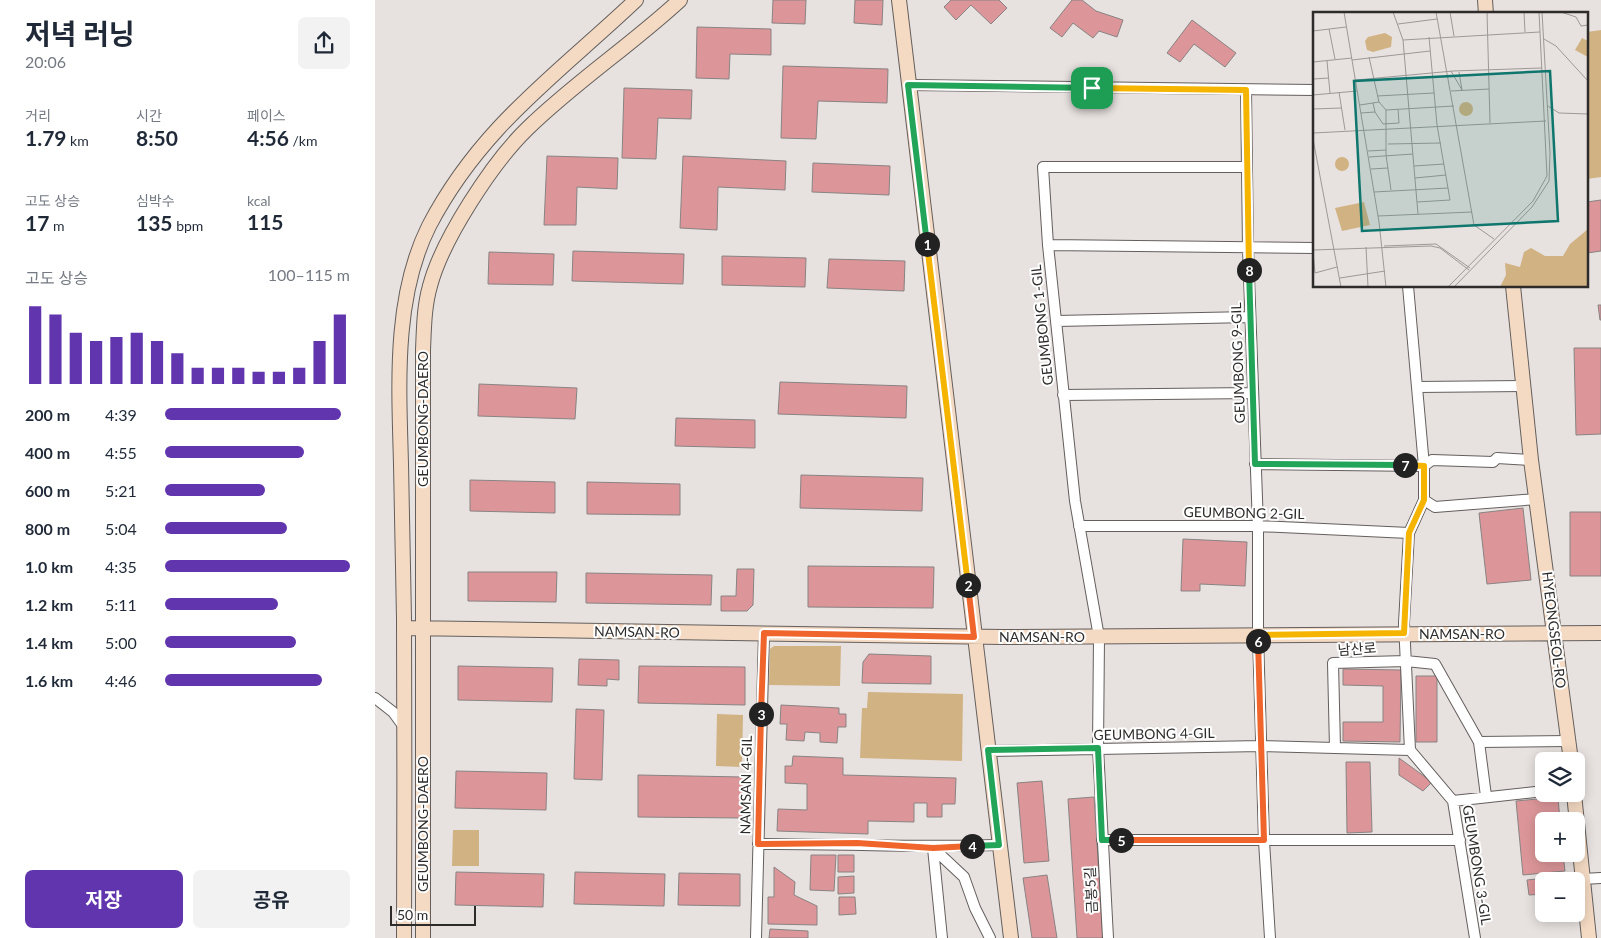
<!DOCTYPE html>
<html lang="ko">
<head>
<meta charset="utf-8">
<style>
	:root { --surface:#fff; --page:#f2f2f3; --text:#1f2937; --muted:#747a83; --accent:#6135ad }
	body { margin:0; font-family:Lato,"Noto Sans KR",sans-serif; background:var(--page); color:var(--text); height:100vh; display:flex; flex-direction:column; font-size:19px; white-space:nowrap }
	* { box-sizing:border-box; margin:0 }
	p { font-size:16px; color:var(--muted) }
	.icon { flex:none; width:28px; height:28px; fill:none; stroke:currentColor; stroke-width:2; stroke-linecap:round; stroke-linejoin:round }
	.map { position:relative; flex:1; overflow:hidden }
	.sheet { display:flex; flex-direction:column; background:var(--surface); width:375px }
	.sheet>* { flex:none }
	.controls { position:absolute; left:1160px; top:752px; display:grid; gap:10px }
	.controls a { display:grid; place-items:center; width:50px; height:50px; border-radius:8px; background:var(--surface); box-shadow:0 2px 12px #0003; font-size:25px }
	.scale { position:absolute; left:15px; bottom:12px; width:86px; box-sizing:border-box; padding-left:5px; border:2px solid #2e2c2b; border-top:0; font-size:14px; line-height:18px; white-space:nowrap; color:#2e2c2b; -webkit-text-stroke:4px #fff; paint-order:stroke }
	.pin { position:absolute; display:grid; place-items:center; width:42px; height:42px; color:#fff; margin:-21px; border-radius:10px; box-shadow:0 2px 8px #0006 }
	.km { position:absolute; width:25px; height:25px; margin:-12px; border-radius:50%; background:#222; color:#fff; font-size:14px; line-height:25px; text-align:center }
	.round { display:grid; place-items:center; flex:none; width:52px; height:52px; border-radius:8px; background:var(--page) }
	.overview { display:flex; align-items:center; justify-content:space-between; height:85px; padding:0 25px }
	h1 { font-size:28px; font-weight:700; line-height:38px }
	.metrics { display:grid; grid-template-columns:repeat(3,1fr); gap:8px; height:85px; padding:5px 25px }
	.metrics div { display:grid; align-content:center }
	.metrics b { font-size:21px; font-weight:700 }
	.metrics small { font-size:14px; font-weight:400 }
	.metrics p { font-size:14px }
	.chart { height:140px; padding:10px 25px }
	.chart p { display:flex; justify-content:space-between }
	.chart svg { width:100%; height:90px; margin-top:5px; stroke:var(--accent); stroke-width:6 }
	.button { display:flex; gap:10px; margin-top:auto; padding:10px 25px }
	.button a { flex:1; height:58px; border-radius:8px; background:var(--accent); color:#fff; font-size:20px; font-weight:700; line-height:58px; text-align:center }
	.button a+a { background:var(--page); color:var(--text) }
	ul { padding:0 25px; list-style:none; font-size:16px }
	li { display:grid; grid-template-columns:80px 60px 1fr; align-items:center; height:38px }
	li i { height:12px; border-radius:6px; background:var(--accent) }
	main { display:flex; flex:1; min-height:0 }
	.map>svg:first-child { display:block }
	.green { fill:#d1b283 }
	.building { fill:#dc9699; stroke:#898383 }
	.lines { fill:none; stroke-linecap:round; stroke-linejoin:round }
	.street-casing { stroke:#645f5d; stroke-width:12 }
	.secondary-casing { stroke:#645f5d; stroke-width:16 }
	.street { stroke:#fff; stroke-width:10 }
	.secondary { stroke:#f4dac3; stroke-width:14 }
	.split-1-casing { stroke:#fff; stroke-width:10 }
	.split-2-casing { stroke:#fff; stroke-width:10 }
	.split-3-casing { stroke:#fff; stroke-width:10 }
	.split-4-casing { stroke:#fff; stroke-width:10 }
	.split-5-casing { stroke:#fff; stroke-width:10 }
	.split-6-casing { stroke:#fff; stroke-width:10 }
	.split-7-casing { stroke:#fff; stroke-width:10 }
	.split-8-casing { stroke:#fff; stroke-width:10 }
	.split-9-casing { stroke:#fff; stroke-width:10 }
	.split-1 { stroke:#22a559; stroke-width:6 }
	.split-2 { stroke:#f5b400; stroke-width:6 }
	.split-3 { stroke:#f0652b; stroke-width:6 }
	.split-4 { stroke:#f0652b; stroke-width:6 }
	.split-5 { stroke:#22a559; stroke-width:6 }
	.split-6 { stroke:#f0652b; stroke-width:6 }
	.split-7 { stroke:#f5b400; stroke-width:6 }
	.split-8 { stroke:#22a559; stroke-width:6 }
	.split-9 { stroke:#f5b400; stroke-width:6 }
	.labels { text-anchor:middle; stroke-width:4; stroke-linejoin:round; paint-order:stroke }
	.street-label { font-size:14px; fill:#2e2c2b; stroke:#fff }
	.inset-road { fill:none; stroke:#9d9997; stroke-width:1 }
	.view { fill:#0f766e; fill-opacity:0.15; stroke:#0f766e; stroke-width:2.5 }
	.inset-edge { fill:none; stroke:#2e2c2b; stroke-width:2.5 }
</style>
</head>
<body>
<main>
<section class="sheet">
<div class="overview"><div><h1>저녁 러닝</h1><p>20:06</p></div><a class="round"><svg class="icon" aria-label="share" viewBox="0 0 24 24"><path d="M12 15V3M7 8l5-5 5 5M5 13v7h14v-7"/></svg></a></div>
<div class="metrics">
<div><p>거리</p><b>1.79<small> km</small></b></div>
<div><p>시간</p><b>8:50</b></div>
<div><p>페이스</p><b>4:56<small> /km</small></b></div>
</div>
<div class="metrics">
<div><p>고도 상승</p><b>17<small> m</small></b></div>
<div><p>심박수</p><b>135<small> bpm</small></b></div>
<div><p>kcal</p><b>115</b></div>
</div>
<div class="chart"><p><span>고도 상승</span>100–115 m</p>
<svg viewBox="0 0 160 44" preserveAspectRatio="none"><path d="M5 44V6M15 44V10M25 44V19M35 44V23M45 44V21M55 44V19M65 44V23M75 44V29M85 44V36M95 44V36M105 44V36M115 44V38M125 44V38M135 44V36M145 44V23M155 44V10"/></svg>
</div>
<ul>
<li><b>200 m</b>4:39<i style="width:95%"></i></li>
<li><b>400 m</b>4:55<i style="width:75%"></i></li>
<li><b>600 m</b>5:21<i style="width:54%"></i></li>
<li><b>800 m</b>5:04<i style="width:66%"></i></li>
<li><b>1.0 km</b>4:35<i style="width:100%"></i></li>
<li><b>1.2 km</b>5:11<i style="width:61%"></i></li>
<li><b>1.4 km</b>5:00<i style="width:71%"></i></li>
<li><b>1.6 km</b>4:46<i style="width:85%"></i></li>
</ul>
<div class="button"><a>저장</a><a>공유</a></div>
</section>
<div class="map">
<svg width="1226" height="938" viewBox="0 0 1226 938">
	<rect width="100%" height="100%" fill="#e7e1df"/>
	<path class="green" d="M1226,30V177L1212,179V32Z
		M399,646H466L465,686L394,685L395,649Z
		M493,692L588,694L587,761L485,758L487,708H492Z
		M342,714L368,715L367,767L341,766Z
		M78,830H104V866H77Z"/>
	<path class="building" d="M398,0H431L430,24L397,23Z
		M480,0H508L507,25L479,23Z
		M576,0H624L632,8L616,24L596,5L581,20L569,7Z
		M697,0H707L721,11L748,20L742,37L724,31L718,38L698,23L687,37L675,28Z
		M817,20L861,53L850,67L819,44L805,62L792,53Z
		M322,27L396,29V55L355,54L354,79L321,78Z
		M408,66L513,69L512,103L443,101L441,139L406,138Z
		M249,88L317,90L316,119L283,118L281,159L247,158Z
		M172,156L243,158L242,189L202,187L201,225H169Z
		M308,156L411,161L410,190L343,187L342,230L305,228Z
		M438,163L515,166L514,195L437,192Z
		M1226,200V251L1212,253V202Z
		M198,251L309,254L308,284L197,281Z
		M114,252L179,254L178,285L113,284Z
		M347,256L431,258L430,287L347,285Z
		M454,259L530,261L529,291L452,288Z
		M1223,305H1226V320H1225Z
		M1199,348H1226V434L1201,435Z
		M405,382L532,386L531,418L403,414Z
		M104,384L202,388L200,419L103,416Z
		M301,418L380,420V448L300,446Z
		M426,475L548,478L547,511L425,508Z
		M95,480L180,482V513L95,511Z
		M212,482L305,484V515L212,514Z
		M1148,508L1156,580L1112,584L1104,513Z
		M1195,512H1226V576H1195Z
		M808,539L872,542L870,586L825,584V591H806Z
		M433,566L559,567L558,608L433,607Z
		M362,569H379L378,605L372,611H346V596H361Z
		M93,572H182L181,602L93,601Z
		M211,573L337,575L336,605L211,603Z
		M494,654L556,656V684L487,683L488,662Z
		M204,659L244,660V680L232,679V686L203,685Z
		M83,666L178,668L177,702L83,700Z
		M264,666L370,667V705L263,703Z
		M968,669L1026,670L1025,742L968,741V722H1008V686L968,685Z
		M1041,676H1062V742H1041Z
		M406,705L464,708V714H471V727H463L462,743L445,742V733L430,732L429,741L411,740L412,724H405Z
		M201,709L229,710L227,780L199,779Z
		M418,756L468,758V775L581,778L580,804H567V817H552V803H539V822L493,821V834L402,831L403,809L432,810V784L410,783V766H417Z
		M1024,758L1057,782L1048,791L1024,775Z
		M971,762H995L997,832L972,833Z
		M81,771L172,773L171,810L80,808Z
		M263,775L368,777L367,818L263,817Z
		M667,781L674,861L649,863L642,783Z
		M719,797L728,938H702L693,799Z
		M1183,797L1185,821H1169V854H1188L1190,871L1148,875L1141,801Z
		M436,855H461L459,891L435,890Z
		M463,855H479V872H463Z
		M399,867L420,882L419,895L442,906V925L393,924V897H399Z
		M81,872L169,874L168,907L80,905Z
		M200,872L290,874L289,906L199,904Z
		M304,873L365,874V906L303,905Z
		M672,875L682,938H657L648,878Z
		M479,876V893L463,894V877Z
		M1190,876V881H1169V894L1154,895L1152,880Z
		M464,897H480L481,914L464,915Z
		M395,929L433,931V938H394Z"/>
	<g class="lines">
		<g class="street-casing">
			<path id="street" d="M533,85L940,90
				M871,90L873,249L883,526V635L889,841L895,938
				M673,245L668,167H872
				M1033,286L1049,466V500L1034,533L1029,623L1035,750L1078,801L1100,938
				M681,321L875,317
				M1042,387L1149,386
				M688,395L878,393
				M880,464L1049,466L1057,460L1118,462L1122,458L1156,460
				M1049,500L1060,507L1162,499
				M704,526H883L1034,533
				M0,698L18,712L29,727
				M960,748L958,663L1031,661L1060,664L1104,742
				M613,751L886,746L1035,750
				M1111,796L1104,742L1194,741
				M1078,801L1169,791
				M727,840H1085
				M383,844C464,843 544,848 624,845
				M558,848L589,877L600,908L615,938
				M558,848L567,938
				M1207,879L1226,878
				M381,938L389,633
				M733,938L723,748L724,637L700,501L673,245L940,248"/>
		</g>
		<g class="secondary-casing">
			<path id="secondary" d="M524,0L636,938
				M1110,0L1111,14
				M1138,286L1156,460L1196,761
				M29,628L628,637L1226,633
				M1199,794L1214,938
				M29,938C29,832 30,725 29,619C28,567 27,516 26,464C24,386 18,298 54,226C106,126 183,74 261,0
				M48,938V350C49,328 49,307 55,286C67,240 117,163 152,129C199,83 255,46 305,0"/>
		</g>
		<use href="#street" class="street"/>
		<use href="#secondary" class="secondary"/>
	</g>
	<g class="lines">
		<g class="split-1-casing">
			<path id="split-1" d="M552,244L533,85L717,88"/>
		</g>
		<g class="split-2-casing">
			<path id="split-2" d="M552,244L593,585"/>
		</g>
		<g class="split-3-casing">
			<path id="split-3" d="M386,714L389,633L599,637L593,585"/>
		</g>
		<g class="split-4-casing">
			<path id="split-4" d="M386,714L383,844L482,843L558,848L597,846"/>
		</g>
		<g class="split-5-casing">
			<path id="split-5" d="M597,846L624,845L613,750L723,748L727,840H746"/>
		</g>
		<g class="split-6-casing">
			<path id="split-6" d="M746,840H889L883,641"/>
		</g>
		<g class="split-7-casing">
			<path id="split-7" d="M883,641V635L1029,633L1034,533L1049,500V466L1030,465"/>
		</g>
		<g class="split-8-casing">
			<path id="split-8" d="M874,270L880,464L1030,465"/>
		</g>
		<g class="split-9-casing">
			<path id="split-9" d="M717,88L871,90L874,270"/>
		</g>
		<use href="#split-1" class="split-1"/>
		<use href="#split-2" class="split-2"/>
		<use href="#split-3" class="split-3"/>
		<use href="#split-4" class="split-4"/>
		<use href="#split-5" class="split-5"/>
		<use href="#split-6" class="split-6"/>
		<use href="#split-7" class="split-7"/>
		<use href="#split-8" class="split-8"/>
		<use href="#split-9" class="split-9"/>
	</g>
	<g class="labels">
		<g class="street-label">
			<text transform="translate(667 325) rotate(-96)" y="5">GEUMBONG 1-GIL</text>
			<text transform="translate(863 363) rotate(-92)" y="5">GEUMBONG 9-GIL</text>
			<text transform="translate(48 419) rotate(-90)" y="5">GEUMBONG-DAERO</text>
			<text transform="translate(869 513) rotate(1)" y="5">GEUMBONG 2-GIL</text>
			<text transform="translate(1179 630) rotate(83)" y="5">HYEONGSEOL-RO</text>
			<text transform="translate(262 632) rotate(1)" y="5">NAMSAN-RO</text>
			<text x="1087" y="639">NAMSAN-RO</text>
			<text x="667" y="642">NAMSAN-RO</text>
			<text transform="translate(982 649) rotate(-4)" y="5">남산로</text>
			<text transform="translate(779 734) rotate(-1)" y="5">GEUMBONG 4-GIL</text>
			<text transform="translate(371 785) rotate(-89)" y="5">NAMSAN 4-GIL</text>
			<text transform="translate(48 824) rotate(-90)" y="5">GEUMBONG-DAERO</text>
			<text transform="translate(1102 865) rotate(81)" y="5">GEUMBONG 3-GIL</text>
			<text transform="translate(716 890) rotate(-93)" y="5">금봉5길</text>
		</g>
	</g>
	<g transform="translate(938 12)">
		<rect width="275" height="275" fill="#e7e1df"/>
		<path d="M72,21L79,25L78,35L60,40L54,38L52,29L55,25ZM269,26L275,29V45L262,38ZM146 97a7 7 0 1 1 14 0a7 7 0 1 1-14 0ZM22 152a7 7 0 1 1 14 0a7 7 0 1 1-14 0ZM51,190L57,213L29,219L22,196ZM275,217V275H187L193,263L192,251L207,255L211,240L218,236L232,244H250L257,232Z" fill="#d1b283"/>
		<path class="inset-road" d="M31,0L66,210L73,275M80,0L90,28L105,202M123,0L161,213L181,227M137,0L141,24M174,0L177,111M211,0L212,20M248,0L263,5L268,14L275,13M85,12L124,7M16,17L22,47M0,19L33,15M231,27L243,34L275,69M90,28L227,20M56,45L66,90L73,98V143L78,178M39,48L117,39M14,49L17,81M0,50L39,46M138,59L149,78M146,60L149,78M0,67L16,66M43,68L140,59L229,56M138,79L176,77M26,80L32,118M0,83L44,79M64,84L121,81M47,93L66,90M235,94L246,101L275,102M0,97L28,96M73,98L141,94M62,100L70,112L86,111L85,97M48,101L62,100L60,91M0,121L233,109M0,127L28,275M75,132L128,131M55,139L73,138M56,145L100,142M101,154L131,152M58,157L75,156M102,166L133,163M61,180L135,176L124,113L116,25M104,190L137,188L135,176M65,204L159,200M71,234L123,232L157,256M53,235L55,275M0,238L118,234L127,236L156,258M0,240L2,261M2,261L24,255M27,266L72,259M135,275L220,189L234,164L226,0M141,275L219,195L236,169L237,141L229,0"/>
		<path class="view" d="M237,59L245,209L49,219L41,69Z"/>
		<rect width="275" height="275" class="inset-edge"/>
	</g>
</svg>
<div class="controls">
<a><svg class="icon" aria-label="layers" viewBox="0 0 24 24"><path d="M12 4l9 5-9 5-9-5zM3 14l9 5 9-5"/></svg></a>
<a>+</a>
<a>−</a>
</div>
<div class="scale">50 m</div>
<div class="pin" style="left:717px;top:88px;background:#1e9e55"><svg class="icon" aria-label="arrive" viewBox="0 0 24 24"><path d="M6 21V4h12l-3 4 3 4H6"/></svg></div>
<b class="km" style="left:552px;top:244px">1</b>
<b class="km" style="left:593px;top:585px">2</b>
<b class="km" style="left:386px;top:714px">3</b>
<b class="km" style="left:597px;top:846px">4</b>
<b class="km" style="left:746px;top:840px">5</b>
<b class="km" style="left:883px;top:641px">6</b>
<b class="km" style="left:1030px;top:465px">7</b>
<b class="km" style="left:874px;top:270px">8</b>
</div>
</main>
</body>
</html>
